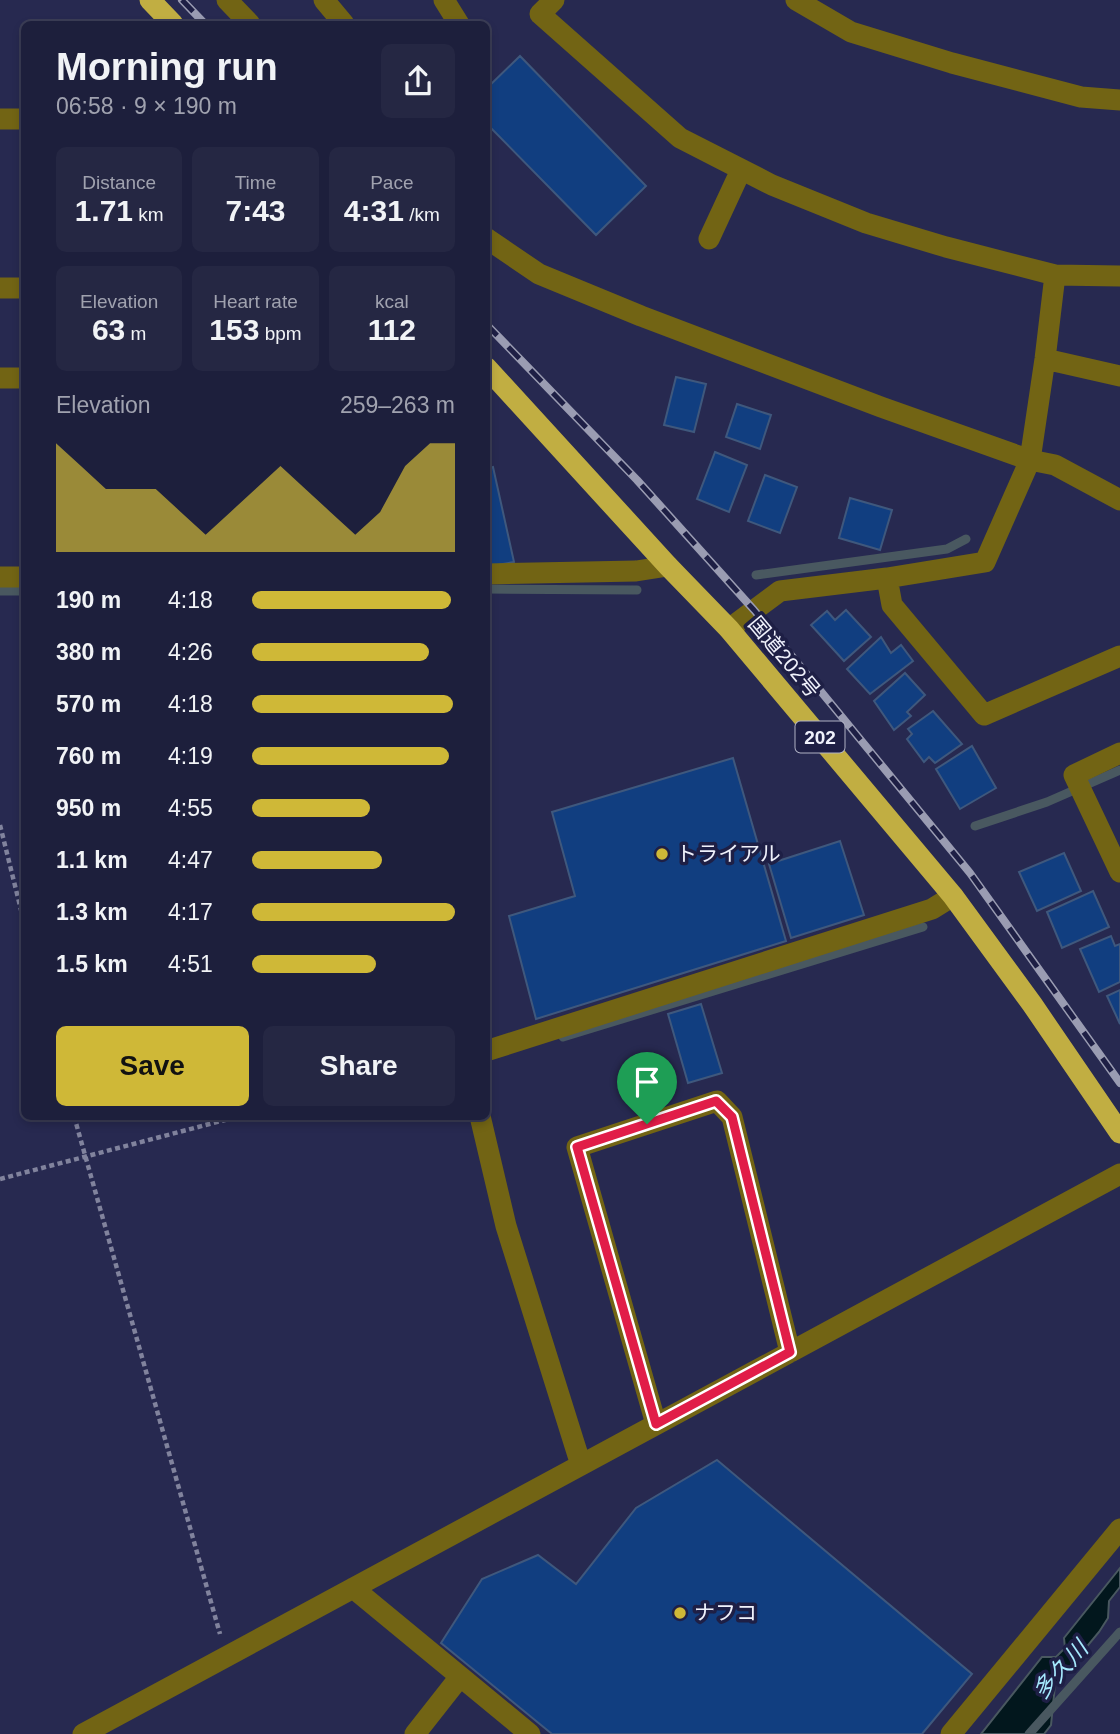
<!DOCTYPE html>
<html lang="en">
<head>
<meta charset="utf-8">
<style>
	:root { --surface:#1d1f3c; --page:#252743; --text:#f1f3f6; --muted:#a0a2af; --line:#3b3d56; --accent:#cfb837 }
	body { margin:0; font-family:Helvetica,"Noto Sans JP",sans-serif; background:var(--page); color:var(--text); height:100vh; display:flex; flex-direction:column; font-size:26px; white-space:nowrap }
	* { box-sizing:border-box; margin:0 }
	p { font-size:23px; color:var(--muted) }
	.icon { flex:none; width:38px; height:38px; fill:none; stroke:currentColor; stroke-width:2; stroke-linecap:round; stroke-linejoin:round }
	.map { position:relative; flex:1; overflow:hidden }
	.panel { position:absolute; left:21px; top:21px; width:469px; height:1099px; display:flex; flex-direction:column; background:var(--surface); border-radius:10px; box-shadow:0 4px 10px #0003,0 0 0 2px var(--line) }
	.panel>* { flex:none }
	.pin { position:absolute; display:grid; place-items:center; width:60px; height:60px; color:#fff; margin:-72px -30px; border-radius:50% 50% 50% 0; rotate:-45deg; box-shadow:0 0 7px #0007 }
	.pin .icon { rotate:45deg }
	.round { display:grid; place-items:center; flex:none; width:74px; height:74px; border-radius:10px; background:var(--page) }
	.head { display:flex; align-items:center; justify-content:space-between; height:119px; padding:0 35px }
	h1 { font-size:38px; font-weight:700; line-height:52px }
	.figures { display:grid; grid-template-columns:repeat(3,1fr); gap:10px; height:119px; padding:7px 35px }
	.figures div { display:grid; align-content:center; border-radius:10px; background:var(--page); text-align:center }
	.figures b { font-size:30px; font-weight:700 }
	.figures small { font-size:19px; font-weight:400 }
	.figures p { font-size:19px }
	.chart { height:196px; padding:14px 35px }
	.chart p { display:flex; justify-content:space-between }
	.chart svg { width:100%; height:126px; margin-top:7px; fill:var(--accent); opacity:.7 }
	.button { display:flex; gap:14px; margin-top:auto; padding:14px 35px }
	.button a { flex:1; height:80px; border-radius:10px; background:var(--accent); color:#111; font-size:28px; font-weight:700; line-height:80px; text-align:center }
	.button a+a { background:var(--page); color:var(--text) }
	ul { padding:0 35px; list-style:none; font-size:23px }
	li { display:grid; grid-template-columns:112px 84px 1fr; align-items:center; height:52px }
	li i { height:18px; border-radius:9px; background:var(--accent) }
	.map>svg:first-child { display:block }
	.water { fill:#02171d; stroke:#495860; stroke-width:2 }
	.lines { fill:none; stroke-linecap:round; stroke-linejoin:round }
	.stream { stroke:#495860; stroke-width:9 }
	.building { fill:#113e80; stroke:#3f587d; stroke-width:2 }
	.path { stroke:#81839d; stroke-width:4.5; stroke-dasharray:5 3.5; stroke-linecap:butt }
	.minor { stroke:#726414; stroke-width:21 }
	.highway { stroke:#c1ae42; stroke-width:21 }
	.rail-casing { stroke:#9a9cb2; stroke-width:8 }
	.rail { stroke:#1e1f45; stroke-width:5; stroke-dasharray:16; stroke-linecap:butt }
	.route-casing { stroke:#fff; stroke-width:14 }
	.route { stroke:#e11d48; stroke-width:9 }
	.poi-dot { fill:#cfb837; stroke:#1e1f45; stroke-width:2.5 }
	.labels { text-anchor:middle; stroke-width:7; stroke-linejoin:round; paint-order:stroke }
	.shield { fill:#1e1f45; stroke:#b0b2c4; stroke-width:2 }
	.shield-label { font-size:19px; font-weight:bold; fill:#eff1fb }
	.street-label { font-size:21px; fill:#eff1fb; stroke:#1e1f45 }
	.poi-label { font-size:21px; fill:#eff1fb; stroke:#1e1f45; text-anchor:start }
	.water-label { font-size:23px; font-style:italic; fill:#a6eafe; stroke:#1e1f45 }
</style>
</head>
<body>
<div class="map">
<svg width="1120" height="1734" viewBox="0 0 1120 1734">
	<rect width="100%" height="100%" fill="#272950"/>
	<path class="water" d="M1120,1568V1587L1109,1601L1108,1618L1099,1632L1055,1685L1051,1725L1044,1734H981L1042,1657H1056L1065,1648L1064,1638Z"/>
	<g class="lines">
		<path class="stream" d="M756,575L947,549L966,539
			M486,589L637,590
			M0,591H24
			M975,826L1047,802L1120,770
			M563,1037L923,927
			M1029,1734L1120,1632"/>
	</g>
	<path class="building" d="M520,56L646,186L596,235L486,123V89Z
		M676,377L706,384L694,432L664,425Z
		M737,404L771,415L760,449L726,437Z
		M715,452L747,465L729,512L697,499Z
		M493,467L514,562L486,567V469Z
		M765,475L797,487L780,533L748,521Z
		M850,498L892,510L880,550L839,538Z
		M846,610L871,637L844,661L811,625L827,611L835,620Z
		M881,637L891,653L901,645L913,661L870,694L847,669Z
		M905,673L925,695L907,712L911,716L894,730L874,701Z
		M933,711L962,744L935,763L929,757L924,762L907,739L912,734L908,729Z
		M972,746L996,788L960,809L936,769Z
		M733,758L786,941L536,1019L509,916L575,896L552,812Z
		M840,841L864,915L791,938L769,864Z
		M1064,853L1081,891L1037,911L1019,872Z
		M1093,891L1109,927L1062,948L1047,912Z
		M1111,936L1115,946L1120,944V982L1099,992L1080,949Z
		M1120,990V1024L1107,996Z
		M701,1004L722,1073L688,1083L668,1014Z
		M717,1460L972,1674L922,1734H552L441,1643L482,1579L538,1555L576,1584L636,1508Z"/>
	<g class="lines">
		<path class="path" d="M0,825L24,922
			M74,1116L220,1634
			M0,1179L240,1116"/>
		<path class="minor" d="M227,0L250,24
			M324,0L344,24
			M444,0L459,24
			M554,0L540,14L680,138L772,185L866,223L946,247L1055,275L1120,276
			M796,0L851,32L952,63L1081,97L1120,100
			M0,119H24
			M486,238L539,274L641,316L881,407L1030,460L1055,465L1120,500
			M709,239L741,170
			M0,288H24
			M1045,359L1120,376
			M0,378H24
			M486,574L636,571L668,566
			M0,577H24
			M887,578L892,605L984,715L1120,656
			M729,629L780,591L887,578L985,562L1030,460L1045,359L1055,275
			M1120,753L1074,775L1120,872
			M486,1051L932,909L953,896
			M480,1116L506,1226L581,1465
			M656,1424L577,1147L717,1101L732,1117L790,1352
			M353,1588L530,1734
			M83,1734L1120,1174
			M415,1734L459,1678
			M951,1734L1120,1529"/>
		<path class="highway" d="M150,0L173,24
			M486,367L668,566L729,629L953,896L1032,1004L1120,1133"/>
		<g class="rail-casing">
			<path id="rail" d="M182,0L205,24
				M486,324L637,480L754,610L970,873L1120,1083"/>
		</g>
		<use href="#rail" class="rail"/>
	</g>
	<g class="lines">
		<g class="route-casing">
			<path id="route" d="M716,1101L732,1117L790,1352L656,1424L577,1147Z"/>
		</g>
		<use href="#route" class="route"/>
	</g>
	<g class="poi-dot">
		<circle cx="662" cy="854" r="7"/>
		<circle cx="680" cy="1613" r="7"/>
	</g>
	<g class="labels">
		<rect class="shield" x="795.5" y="721.5" width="49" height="31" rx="5"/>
		<g class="shield-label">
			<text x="820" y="744">202</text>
		</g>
		<g class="street-label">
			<text transform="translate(784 657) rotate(50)" y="7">国道202号</text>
		</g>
		<g class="poi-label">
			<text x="676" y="861">トライアル</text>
			<text x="694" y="1620">ナフコ</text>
		</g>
		<g class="water-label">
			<text transform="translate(1060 1670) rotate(-48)" y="8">多久川</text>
		</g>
	</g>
</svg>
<div class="pin" style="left:647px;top:1124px;background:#1e9e55"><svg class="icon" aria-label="arrive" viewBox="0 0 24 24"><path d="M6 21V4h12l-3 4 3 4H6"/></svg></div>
<section class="panel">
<div class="head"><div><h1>Morning run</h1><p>06:58 · 9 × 190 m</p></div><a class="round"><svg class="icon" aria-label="share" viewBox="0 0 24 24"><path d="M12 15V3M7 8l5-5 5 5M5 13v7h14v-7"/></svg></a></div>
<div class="figures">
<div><p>Distance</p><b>1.71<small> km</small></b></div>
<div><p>Time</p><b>7:43</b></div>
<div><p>Pace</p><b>4:31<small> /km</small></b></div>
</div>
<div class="figures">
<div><p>Elevation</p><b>63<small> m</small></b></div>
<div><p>Heart rate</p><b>153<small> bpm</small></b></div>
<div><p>kcal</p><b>112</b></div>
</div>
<div class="chart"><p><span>Elevation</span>259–263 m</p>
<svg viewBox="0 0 160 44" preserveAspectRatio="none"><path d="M0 44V6L10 14L20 22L30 22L40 22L50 30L60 38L70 30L80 22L90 14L100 22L110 30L120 38L130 30L140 14L150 6L160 6V44z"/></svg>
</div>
<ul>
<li><b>190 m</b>4:18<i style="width:98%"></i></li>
<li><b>380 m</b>4:26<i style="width:87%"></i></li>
<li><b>570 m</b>4:18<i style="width:99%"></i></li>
<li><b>760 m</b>4:19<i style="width:97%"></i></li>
<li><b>950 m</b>4:55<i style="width:58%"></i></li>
<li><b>1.1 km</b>4:47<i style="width:64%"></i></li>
<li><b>1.3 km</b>4:17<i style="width:100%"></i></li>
<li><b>1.5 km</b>4:51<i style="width:61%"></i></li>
</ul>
<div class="button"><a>Save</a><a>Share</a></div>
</section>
</div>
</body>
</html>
